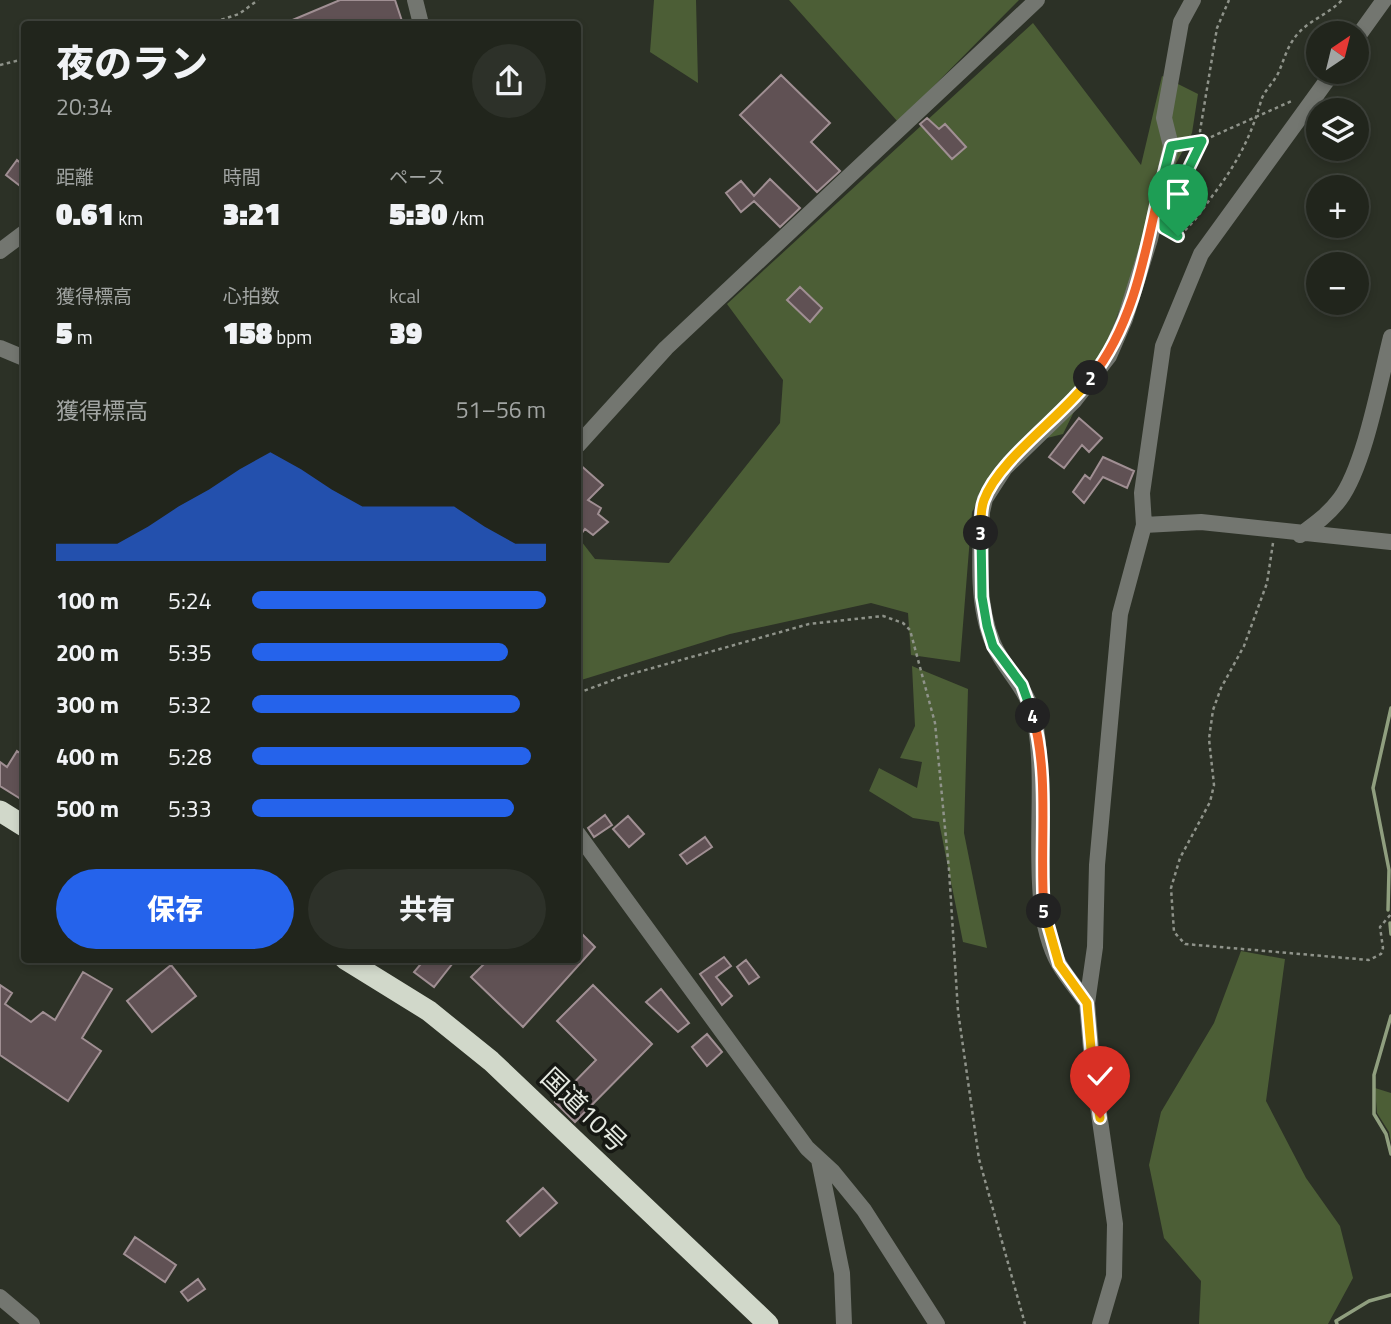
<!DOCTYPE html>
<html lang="ja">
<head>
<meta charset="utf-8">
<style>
	:root { --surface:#21251c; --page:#2d3129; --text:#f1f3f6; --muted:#a2a5a3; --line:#3e423b; --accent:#2563eb }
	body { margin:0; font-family:"Titillium Web","Noto Sans JP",sans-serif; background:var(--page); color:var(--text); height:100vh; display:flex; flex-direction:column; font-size:26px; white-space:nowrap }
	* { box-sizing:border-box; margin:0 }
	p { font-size:23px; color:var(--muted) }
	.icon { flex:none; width:38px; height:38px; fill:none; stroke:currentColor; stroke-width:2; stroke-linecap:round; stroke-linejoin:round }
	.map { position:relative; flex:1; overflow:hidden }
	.side { position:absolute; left:21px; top:21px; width:560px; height:942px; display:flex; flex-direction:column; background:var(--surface); border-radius:7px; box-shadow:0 4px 10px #0003,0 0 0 2px var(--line) }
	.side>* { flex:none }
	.needle { width:46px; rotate:35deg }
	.buttons { position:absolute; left:1306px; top:21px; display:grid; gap:14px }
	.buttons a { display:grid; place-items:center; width:63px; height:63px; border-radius:50%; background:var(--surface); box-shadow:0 4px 10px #0003,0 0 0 2px var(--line); font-size:35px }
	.pin { position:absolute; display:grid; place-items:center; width:60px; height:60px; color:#fff; margin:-72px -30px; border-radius:50% 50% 50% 0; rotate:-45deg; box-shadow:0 0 7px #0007 }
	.pin .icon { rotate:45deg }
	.km { position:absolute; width:35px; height:35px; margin:-18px; border-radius:50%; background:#222; color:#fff; font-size:19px; line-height:35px; text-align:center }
	.round { display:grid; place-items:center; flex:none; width:74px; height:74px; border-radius:37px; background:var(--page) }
	.head { display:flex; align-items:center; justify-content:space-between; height:119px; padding:0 35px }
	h1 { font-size:38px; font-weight:800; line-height:52px }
	.metrics { display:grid; grid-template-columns:repeat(3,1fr); gap:10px; height:119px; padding:7px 35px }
	.metrics div { display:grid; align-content:center }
	.metrics b { font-size:30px; font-weight:800 }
	.metrics small { font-size:19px; font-weight:400 }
	.metrics p { font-size:19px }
	.chart { height:196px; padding:14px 35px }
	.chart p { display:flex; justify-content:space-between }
	.chart svg { width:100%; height:126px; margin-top:7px; fill:var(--accent); opacity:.7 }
	.primary-button { display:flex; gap:14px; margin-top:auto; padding:14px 35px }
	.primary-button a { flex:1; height:80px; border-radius:42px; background:var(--accent); color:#fff; font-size:28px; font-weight:800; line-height:80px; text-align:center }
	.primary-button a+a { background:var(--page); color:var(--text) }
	ul { padding:0 35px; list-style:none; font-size:23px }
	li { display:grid; grid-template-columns:112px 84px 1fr; align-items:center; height:52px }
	li i { height:18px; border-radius:9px; background:var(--accent) }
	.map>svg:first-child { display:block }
	.forest { fill:#4c5e36 }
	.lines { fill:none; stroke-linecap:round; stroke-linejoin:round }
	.stream { stroke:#909f7f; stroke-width:3.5 }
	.building { fill:#605154; stroke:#a08f93; stroke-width:2 }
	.path { stroke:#8f938a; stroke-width:2.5; stroke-dasharray:3.5 3.5; stroke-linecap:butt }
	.minor { stroke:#737670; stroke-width:16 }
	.highway { stroke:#d1d8ca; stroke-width:21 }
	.split-1-casing { stroke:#fff; stroke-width:14 }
	.split-2-casing { stroke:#fff; stroke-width:14 }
	.split-3-casing { stroke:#fff; stroke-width:14 }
	.split-4-casing { stroke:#fff; stroke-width:14 }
	.split-5-casing { stroke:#fff; stroke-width:14 }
	.split-6-casing { stroke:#fff; stroke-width:14 }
	.split-1 { stroke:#22a559; stroke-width:9 }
	.split-2 { stroke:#f0652b; stroke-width:9 }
	.split-3 { stroke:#f5b400; stroke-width:9 }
	.split-4 { stroke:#22a559; stroke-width:9 }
	.split-5 { stroke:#f0652b; stroke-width:9 }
	.split-6 { stroke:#f5b400; stroke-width:9 }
	.labels { text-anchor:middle; stroke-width:7; stroke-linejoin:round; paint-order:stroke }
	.street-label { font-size:26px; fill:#e5e9e1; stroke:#161813 }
</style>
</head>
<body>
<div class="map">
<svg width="1391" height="1324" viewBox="0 0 1391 1324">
	<rect width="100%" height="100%" fill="#2c3126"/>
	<path class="forest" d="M654,0H696L698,83L650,52Z
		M789,0H1019L898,122Z
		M1033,23L1141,165L1162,76L1198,94L1192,133L1169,177L1104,351L1063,434L1023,444L996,471L972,512L960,662L911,655L908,613L871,603L730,634L578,681V537L595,559L669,563L780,423L783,380L727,304Z
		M912,666L968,689L964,833L987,948L963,942L939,822L913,818L869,791L879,768L917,788L922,762L900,758L915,726Z
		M1241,951L1285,959L1266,1101L1306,1178L1340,1226L1353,1278L1328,1324H1199L1201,1281L1164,1238L1149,1165L1161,1112L1214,1023Z
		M1375,1088L1391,1093V1143L1389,1132L1377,1113Z"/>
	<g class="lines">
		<path class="stream" d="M1388,910L1389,870L1373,788L1391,708
			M1390,923L1391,934
			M1391,1016L1374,1075V1114L1386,1134L1391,1154
			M1337,1324L1336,1321L1369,1301L1391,1295"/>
	</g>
	<path class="building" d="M340,0H395L402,21L393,24H283Z
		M781,75L830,123L811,142L840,171L817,192L740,115Z
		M927,118L939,129L945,124L966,147L952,159L920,124Z
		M17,160L24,166V189L6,175Z
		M770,179L800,208L780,227L754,201L741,212L726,193L741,181L754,196Z
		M800,287L822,308L810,322L787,300Z
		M1079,418L1102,438L1089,452L1082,445L1064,468L1049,457Z
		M1103,457L1134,471L1127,488L1103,477L1084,503L1073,492L1085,475L1090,479Z
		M578,463L603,485L588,500L601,508L598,514L608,522L593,535L585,529L578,538Z
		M17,751L24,756V801L0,786V762L7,767Z
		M605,815L612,825L594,837L588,828Z
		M628,816L644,834L629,847L613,829Z
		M705,837L712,847L687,864L680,855Z
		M578,930L595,947L523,1027L471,977L489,959H578Z
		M724,957L731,966L716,977L732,996L722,1005L700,974Z
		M425,959H456L434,987L414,972Z
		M746,960L759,977L749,984L737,967Z
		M171,965L196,996L152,1032L127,1001Z
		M83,972L112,989L82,1038L101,1051L68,1101L0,1055V985L12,993L5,1004L31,1022L43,1012L55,1020Z
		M593,985L652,1044L575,1122L555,1102L596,1060L557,1021Z
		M661,989L689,1023L678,1032L646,1002Z
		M707,1034L722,1052L707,1066L692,1047Z
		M543,1188L557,1203L520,1236L507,1221Z
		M135,1237L176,1265L165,1282L124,1254Z
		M198,1279L205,1289L188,1301L181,1292Z"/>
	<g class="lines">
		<path class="path" d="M208,24L239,14L258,0
			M0,65L24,59
			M1184,144L1202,141L1294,100
			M1177,189L1202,141L1200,131L1217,28L1229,0
			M1167,231L1178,236C1193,225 1202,210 1213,195C1236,165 1251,137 1261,101C1264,90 1276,81 1280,69C1284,59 1287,49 1293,40C1305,21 1327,16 1342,0
			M1273,543L1267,583L1244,646L1221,688L1213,710L1209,739L1214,785L1210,802L1180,858L1171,888L1174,932L1185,944L1369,960L1381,954L1383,948L1380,927L1391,914
			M578,693L624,676L809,624L883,616L903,623L910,630L935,723L949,870L958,1011L979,1159L1025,1324"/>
		<path class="minor" d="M415,0L421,24
			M1356,39L1384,0
			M0,251L24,233
			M0,348L24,358
			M578,445L666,348L1037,0
			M1144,525L1201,522L1391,542
			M1300,535C1315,524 1329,514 1340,499C1365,465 1380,380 1391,337
			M578,834L807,1148L833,1172L864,1210L937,1324
			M1087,1003C1078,990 1067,978 1059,964C1024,902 1049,795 1035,722C1029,688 1005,672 993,643C976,604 980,554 982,512L985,499L1005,468L1074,401L1109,356L1125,319L1150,239L1171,146L1164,118L1181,22L1193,0
			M819,1160L842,1273L844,1324
			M0,1297L32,1324
			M1100,1324L1114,1276L1115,1224L1093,1072L1087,1003L1095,947L1097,865L1120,614L1144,525L1142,493L1163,346L1201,254L1333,72"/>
		<path class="highway" d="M0,811L24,826
			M345,959L429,1011L491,1061L768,1324"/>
	</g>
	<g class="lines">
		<g class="split-1-casing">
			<path id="split-1" d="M1158,196L1171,146L1202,141L1164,219V228L1178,236"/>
		</g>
		<g class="split-2-casing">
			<path id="split-2" d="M1091,378C1132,326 1144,260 1158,196"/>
		</g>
		<g class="split-3-casing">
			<path id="split-3" d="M981,533C981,522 980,510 984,500C999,459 1063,416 1091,378"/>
		</g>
		<g class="split-4-casing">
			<path id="split-4" d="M981,533L982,597L987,626L993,646L1022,685L1033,716"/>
		</g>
		<g class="split-5-casing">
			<path id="split-5" d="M1033,716C1050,778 1039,847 1044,911"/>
		</g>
		<g class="split-6-casing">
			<path id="split-6" d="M1044,911L1059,964L1087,1003L1093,1072L1100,1118"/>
		</g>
		<use href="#split-1" class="split-1"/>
		<use href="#split-2" class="split-2"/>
		<use href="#split-3" class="split-3"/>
		<use href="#split-4" class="split-4"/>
		<use href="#split-5" class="split-5"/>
		<use href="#split-6" class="split-6"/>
	</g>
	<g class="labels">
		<g class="street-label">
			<text transform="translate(584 1110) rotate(44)" y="9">国道10号</text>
		</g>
	</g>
</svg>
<div class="buttons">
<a><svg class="needle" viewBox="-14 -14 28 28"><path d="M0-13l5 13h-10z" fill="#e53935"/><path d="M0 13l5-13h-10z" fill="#a2a5a3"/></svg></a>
<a><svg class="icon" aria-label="layers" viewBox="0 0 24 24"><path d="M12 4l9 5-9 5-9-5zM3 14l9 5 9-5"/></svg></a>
<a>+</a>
<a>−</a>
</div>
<div class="pin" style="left:1178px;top:236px;background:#1e9e55"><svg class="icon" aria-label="arrive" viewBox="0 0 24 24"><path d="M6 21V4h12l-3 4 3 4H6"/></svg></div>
<div class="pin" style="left:1100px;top:1118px;background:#d93025"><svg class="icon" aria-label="check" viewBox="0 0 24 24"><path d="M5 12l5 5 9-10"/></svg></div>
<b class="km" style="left:1091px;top:378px">2</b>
<b class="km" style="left:981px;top:533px">3</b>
<b class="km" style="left:1033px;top:716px">4</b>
<b class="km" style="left:1044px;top:911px">5</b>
<section class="side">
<div class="head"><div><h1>夜のラン</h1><p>20:34</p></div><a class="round"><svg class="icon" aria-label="share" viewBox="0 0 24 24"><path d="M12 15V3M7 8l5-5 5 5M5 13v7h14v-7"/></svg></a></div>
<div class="metrics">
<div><p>距離</p><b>0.61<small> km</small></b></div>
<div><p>時間</p><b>3:21</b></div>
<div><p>ペース</p><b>5:30<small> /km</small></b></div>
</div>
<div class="metrics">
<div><p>獲得標高</p><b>5<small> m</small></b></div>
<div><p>心拍数</p><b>158<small> bpm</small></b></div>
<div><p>kcal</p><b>39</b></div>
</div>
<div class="chart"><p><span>獲得標高</span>51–56 m</p>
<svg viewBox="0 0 160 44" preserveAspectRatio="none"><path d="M0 44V38L10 38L20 38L30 32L40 25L50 19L60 12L70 6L80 12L90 19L100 25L110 25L120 25L130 25L140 32L150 38L160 38V44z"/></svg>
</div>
<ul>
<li><b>100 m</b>5:24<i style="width:100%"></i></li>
<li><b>200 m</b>5:35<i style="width:87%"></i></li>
<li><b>300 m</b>5:32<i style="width:91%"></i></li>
<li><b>400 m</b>5:28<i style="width:95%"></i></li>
<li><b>500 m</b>5:33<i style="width:89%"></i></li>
</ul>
<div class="primary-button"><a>保存</a><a>共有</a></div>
</section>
</div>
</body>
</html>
